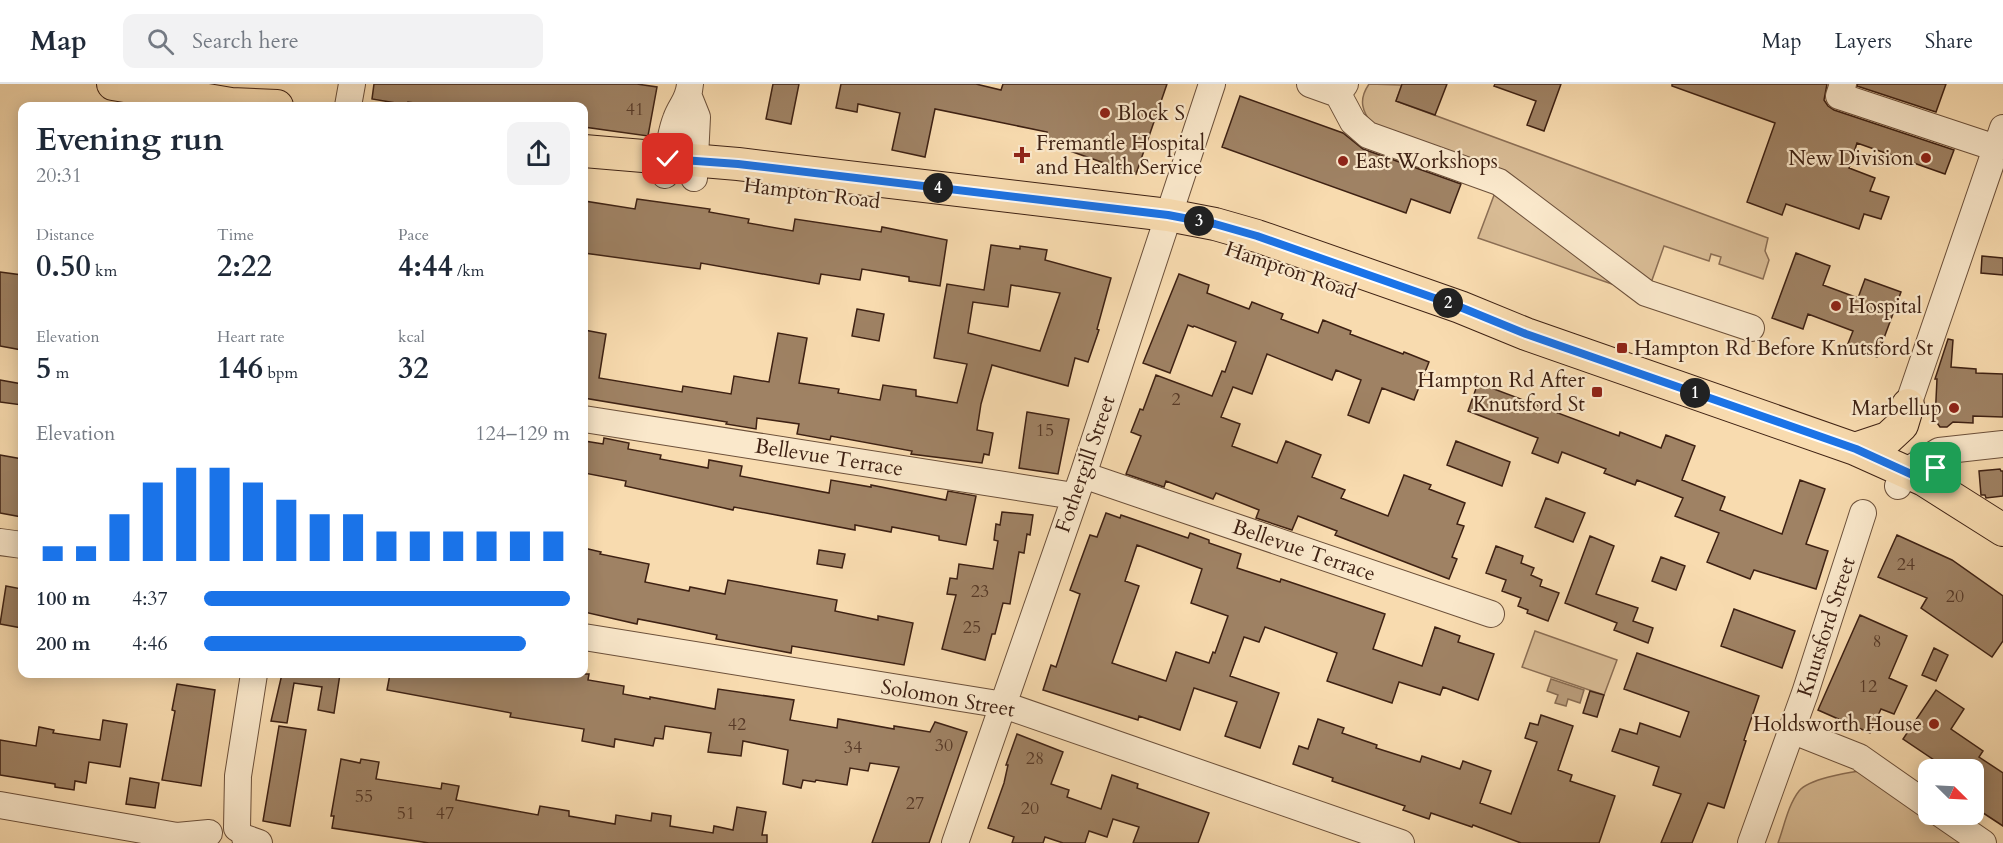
<!DOCTYPE html>
<html lang="en">
<head>
<meta charset="utf-8">
<style>
	:root { --surface:#fff; --page:#f2f2f3; --text:#1f2937; --muted:#747a83; --line:#e0e1e3; --accent:#1a73e8 }
	body { margin:0; font-family:Cardo,serif; background:var(--page); color:var(--text); height:100vh; display:flex; flex-direction:column; font-size:22px; white-space:nowrap }
	* { box-sizing:border-box; margin:0 }
	p { font-size:20px; color:var(--muted) }
	.icon { flex:none; width:33px; height:33px; fill:none; stroke:currentColor; stroke-width:2; stroke-linecap:round; stroke-linejoin:round }
	.map { position:relative; flex:1; overflow:hidden }
	.details { position:absolute; left:18px; top:18px; width:570px; height:576px; display:flex; flex-direction:column; background:var(--surface); border-radius:12px; box-shadow:0 3px 15px #0003 }
	.details>* { flex:none }
	.needle { width:39px; rotate:114deg }
	.tools { position:absolute; left:1918px; top:675px; display:grid; gap:12px }
	.tools a { display:grid; place-items:center; width:66px; height:66px; border-radius:12px; background:var(--surface); box-shadow:0 3px 15px #0003; font-size:30px }
	.pin { position:absolute; display:grid; place-items:center; width:51px; height:51px; color:#fff; margin:-26px; border-radius:12px; box-shadow:0 3px 9px #0006 }
	.km { position:absolute; width:30px; height:30px; margin:-15px; border-radius:50%; background:#222; color:#fff; font-size:16px; line-height:30px; text-align:center }
	.round { display:grid; place-items:center; flex:none; width:63px; height:63px; border-radius:12px; background:var(--page) }
	.summary { display:flex; align-items:center; justify-content:space-between; height:102px; padding:0 18px }
	h1 { font-size:33px; font-weight:700; line-height:45px }
	.stats { display:grid; grid-template-columns:repeat(3,1fr); gap:9px; height:102px; padding:6px 18px }
	.stats div { display:grid; align-content:center }
	.stats b { font-size:30px; font-weight:700 }
	.stats small { font-size:16px; font-weight:400 }
	.stats p { font-size:16px }
	.chart { height:168px; padding:12px 18px }
	.chart p { display:flex; justify-content:space-between }
	.chart svg { width:100%; height:108px; margin-top:6px; stroke:var(--accent); stroke-width:6 }
	ul { padding:0 18px; list-style:none; font-size:20px }
	li { display:grid; grid-template-columns:96px 72px 1fr; align-items:center; height:45px }
	li i { height:15px; border-radius:8px; background:var(--accent) }
	header { display:flex; align-items:center; gap:36px; box-sizing:border-box; height:84px; padding:0 30px; background:var(--surface); border-bottom:2px solid var(--line) }
	header strong { font-size:28px }
	nav { display:flex; gap:33px; margin-inline-start:auto; font-size:21px }
	.search { width:420px; height:54px; background:var(--page); display:flex; align-items:center; gap:15px; box-sizing:border-box; padding:0 21px; border-radius:12px; color:var(--muted); font-size:22px }
	.map>svg:first-child { display:block }
	.green { fill:#d8bb94; stroke:#8b6e54; stroke-width:1.5 }
	.water { fill:#b99c7a; stroke:#886b51; stroke-width:1.5 }
	.building { fill:#9f8264; stroke:#3e2113; stroke-width:1.5; fill-rule:evenodd }
	.lines { fill:none; stroke-linecap:round; stroke-linejoin:round }
	.minor-casing { stroke:#6c503a; stroke-width:28 }
	.major-casing { stroke:#3e2113; stroke-width:34 }
	.minor { stroke:#fae8cb; stroke-width:26 }
	.major { stroke:#f8dbaf; stroke-width:32 }
	.route-casing { stroke:#fff; stroke-width:12 }
	.route { stroke:#1a73e8; stroke-width:8 }
	.poi-dot { fill:#8f2418; stroke:#fae8cb; stroke-width:2 }
	.labels { text-anchor:middle; stroke-width:4.5; stroke-linejoin:round; paint-order:stroke }
	.number-label { font-size:18px; fill:#563927 }
	.poi-label { font-size:21px; fill:#3e2113; stroke:#fae8cb; text-anchor:start }
	.street-label { font-size:21px; fill:#3e2113; stroke:#fae8cb }
</style>
</head>
<body>
<header>
<strong>Map</strong>
<div class="search"><svg class="icon" aria-label="search" viewBox="0 0 24 24"><circle cx="10" cy="10" r="6"/><path d="M15 15l6 6"/></svg>Search here</div>
<nav><a>Map</a><a>Layers</a><a>Share</a></nav>
</header>
<div class="map">
<svg width="2003" height="759" viewBox="0 0 2003 759">
	<rect width="100%" height="100%" fill="#f8dbaf"/>
	<filter id="stains"><feTurbulence type="fractalNoise" baseFrequency=".00333" numOctaves="4"/><feColorMatrix values="0 0 0 0 .2 0 0 0 0 .09 0 0 0 0 .02 0 0 0 .5 -.17"/></filter>
	<radialGradient id="worn" r=".72"><stop offset=".6" stop-color="#630" stop-opacity="0"/><stop offset="1" stop-color="#630" stop-opacity=".3"/></radialGradient>
	<path class="green" d="M1369,0L1402,1L1396,17L1768,154L1765,167L1769,176L1763,195L1719,180L1721,173L1711,170L1709,177L1664,162L1651,199L1605,167L1373,42C1362,27 1358,16 1369,0Z
		M1496,106L1641,210L1478,154Z
		M1535,547L1617,576L1604,611L1522,583Z
		M1860,687L1962,759H1778C1784,743 1788,721 1799,707C1809,695 1845,689 1860,687Z"/>
	<path class="water" d="M1551,595L1584,606L1580,619L1568,615L1566,622L1555,619L1558,611L1547,607Z"/>
	<path class="building" d="M374,0H637L657,3L648,52L584,43V22H437L408,18V21L372,15Z
		M773,0H799L791,40L766,35Z
		M841,0H976L1001,6L1003,0H1167L1136,90L1044,58L1047,48L935,25L925,73L892,66L900,29L858,20L857,28L836,24Z
		M1402,0H1447L1435,31L1396,17Z
		M1495,0H1561L1544,47L1527,41L1536,17L1494,2Z
		M1672,0H1827L1824,16L1828,22L1834,26L1954,66L1945,90L1857,59L1849,84L1875,94L1870,107L1889,113L1881,135L1864,130L1859,145L1786,120L1782,131L1747,118L1775,39L1672,2Z
		M1858,0H1946L1936,28L1857,2Z
		M1240,12L1343,49L1363,65L1461,100L1450,129L1411,115L1406,129L1222,63Z
		M637,115L710,125L709,128L749,135L748,139L793,147L795,135L881,148L882,143L947,156L940,202L909,197V193L862,185L860,196L821,190L819,200L701,179L700,185L584,169V117L635,125Z
		M991,161L1020,165V162L1047,166L1045,176L1111,194L1097,245L1099,246L1088,278L1075,274L1068,302L992,281L981,320L977,346L993,349L989,371L984,370L982,379L911,370L912,367L831,352L830,356L797,350L799,340L757,334L756,345L726,340L727,338L584,314V246L606,250L599,294L682,308L683,302L731,310L734,292L769,298L778,249L807,254L799,299L839,305L838,309L880,316L883,301L916,306V312L957,319L967,280L934,274L947,200L984,206ZM1011,201L1060,209L1040,267L968,249L973,218L1008,223Z
		M1796,169L1830,182L1823,201L1858,214L1865,195L1901,208L1877,273L1847,262L1853,247L1808,230L1803,245L1772,234Z
		M1982,172L2003,174V191L1981,189Z
		M0,188L22,191V266L0,262Z
		M1179,190L1209,201L1207,209L1249,225L1252,218L1283,230L1281,235L1318,249L1323,236L1351,247L1350,250L1403,270L1404,268L1429,278L1414,316L1382,304L1369,339L1348,331L1361,296L1336,286L1332,296L1267,270L1252,310L1233,303L1221,333L1240,340L1232,362L1277,379L1286,357L1321,371L1312,393L1345,406L1341,414L1388,432L1404,391L1431,401L1429,405L1465,419L1457,440L1464,442L1452,473L1457,475L1449,495L1335,451L1337,447L1298,432L1292,446L1256,434L1259,426L1216,409L1213,415L1166,397L1164,403L1126,390L1141,352L1131,348L1140,325L1143,326L1156,291L1212,312L1222,287L1225,288L1236,258L1194,242L1193,243L1188,241L1170,289L1143,279Z
		M857,225L884,230L879,257L852,252Z
		M1948,255L1953,256L1951,283L1976,285V289L2003,290V333L1973,332V339L1953,338L1947,343H1940L1935,336L1937,295H1935Z
		M0,296L22,300V321L0,318Z
		M1478,299L1619,352L1620,348L1661,364L1666,351L1695,362L1682,396L1725,413L1720,426L1782,450L1800,396L1825,405L1806,460L1828,467L1816,505L1754,486L1750,495L1707,478L1719,449L1675,432L1683,414L1637,396L1635,401L1604,389L1606,385L1562,368L1558,379L1532,369L1538,354L1468,327Z
		M1027,328L1069,335L1058,390L1019,384Z
		M604,354L629,359L628,365L661,371L660,375L708,384L709,376L742,382L740,392L829,409L831,396L871,403V401L946,416L948,407L976,412L966,461L939,456V452L892,443L891,448L855,441V446L734,423L733,426L625,402L626,397L584,389V357L603,360Z
		M1456,357L1510,378L1502,402L1447,381Z
		M0,371L22,375V433L0,429Z
		M2000,385L2001,387H2003V412L1986,414L1985,411H1981L1979,387Z
		M1546,414L1585,429L1573,458L1535,443Z
		M1002,428L1033,431L1030,451L1027,450L1024,469L1019,468L1010,520L1003,519L995,550H992L985,576L942,565L956,511L947,510L950,494L957,495L959,480L993,485L998,457L994,456L996,440L1000,441Z
		M1106,429L1120,434L1121,431L1188,454L1190,449L1209,456V459L1241,470L1237,484L1280,498L1281,495L1385,530L1373,565L1422,582L1435,543L1460,552L1458,558L1494,570L1478,616L1443,603L1440,611L1399,598L1392,619L1327,597L1337,569L1265,543L1259,558L1244,553L1230,592L1279,609L1260,664L1225,652L1237,618L1194,604L1180,646L1139,632L1138,636L1043,606L1051,581L1056,583L1080,510L1070,506L1079,481L1090,451L1097,453ZM1137,461L1202,485L1191,519L1228,532L1215,569L1213,568L1209,579L1176,568L1166,597L1112,579L1139,502L1125,497Z
		M1897,451L1952,476L2003,512V557L1992,573L1921,524L1927,514L1878,493Z
		M1590,452L1614,462L1596,510L1638,524L1633,537L1653,544L1648,559L1614,546L1617,539L1565,519Z
		M1496,462L1523,472L1521,479L1534,484L1531,491L1542,496L1540,502L1559,509L1548,537L1527,529L1528,526L1518,522L1521,514L1502,507L1506,496L1486,489Z
		M584,464L601,468L600,470L649,480L645,498L689,507L690,503L725,510L728,496L837,516L835,527L878,536V532L913,539L904,581L792,562L791,569L716,555L717,551L669,541L638,535L637,540L584,528Z
		M819,466L845,470L842,484L817,480Z
		M1661,473L1685,482L1676,506L1652,497Z
		M6,502L22,505V544L0,540Z
		M1734,525L1795,547L1782,584L1721,562Z
		M1860,531L1907,552L1889,594L1907,602L1894,630L1881,625L1870,649L1818,626Z
		M1934,564L1948,571L1936,597L1922,591Z
		M1637,569L1759,612L1744,656L1746,657L1724,724L1708,719L1692,759H1661L1681,710L1653,701L1659,683L1612,667L1620,645L1637,650L1640,639L1680,653L1689,628L1624,605Z
		M282,590H340L334,629L318,626L322,603L294,599L287,639L271,637Z
		M390,590H589L588,596L624,602L623,610L650,615V613L715,625L718,605L794,616L790,636L837,644L838,635L894,645V642L930,648L935,638L967,648L929,759H872L899,683L870,679L868,687L850,684L847,701L816,696L815,698L803,696L801,704L783,700L788,666L743,657L741,672L708,668L711,649L665,642L663,655L655,654L653,662L615,655L614,663L582,657L584,645L510,633L511,629L387,606Z
		M177,600L215,606L201,702L162,696L175,627L172,626Z
		M1936,606L1964,625L1951,645L1983,667L1979,673L2003,689V742L1974,723V686H1928L1934,676L1903,655Z
		M1590,607L1604,611L1597,633L1583,629Z
		M1541,631L1573,642L1558,686L1572,691L1570,697L1615,712L1599,759H1521L1473,741L1472,743L1431,729L1429,735L1403,726L1405,722L1332,697L1333,694L1293,680L1299,662L1308,665L1318,635L1344,644L1342,649L1377,661L1376,664L1420,678L1422,672L1460,685L1463,677L1491,687L1480,719L1511,730L1537,658L1525,654L1530,639L1538,641Z
		M103,636L127,640L120,683L89,678L86,699L75,697L74,706L55,703V700L0,691V656L36,662L39,643L54,646L53,649L100,656Z
		M279,642L306,646L290,742L263,737Z
		M1017,650L1063,668L1051,700L1069,706L1067,713L1101,725L1112,691L1138,700L1137,704L1209,729L1198,759H1133L1139,743L1113,735L1107,753L1089,747L1085,759H1063L1045,753L1043,759H1012L1014,753L988,744L1004,699L1008,681H1006Z
		M341,675L360,679L361,675L379,678L376,695L441,705L442,699L459,702L456,716L538,731L540,722L569,727V732L615,740L616,731L651,737L652,729L671,732L670,742L713,749L714,742L733,746L737,723L766,728L762,751H767V759H429L332,744L334,732H331Z
		M130,694L159,699L155,724L126,720Z"/>
	<g class="lines">
		<g class="minor-casing">
			<path id="minor" d="M1310,0L1338,10L1345,0
				M1843,0L1839,12L1996,64
				M1338,10L1353,38L1368,51L1499,98L1646,209L1751,244
				M689,13L697,33L694,94
				M348,22L352,0
				M665,91C668,72 669,53 676,35C681,21 689,16 690,0
				M1908,321L2003,44
				M584,335L1074,412
				M1083,391L1491,530
				M1898,402L1905,388L1939,367L2003,360
				M0,458L22,461
				M584,553L1004,621L1401,759
				M1791,646L1859,673L1929,722
				M0,721L177,752L209,749
				M1941,730L1983,759
				M237,744L238,692L254,590
				M245,754L259,759
				M955,759L1083,391L1212,0
				M1751,759L1805,609L1863,429"/>
		</g>
		<g class="major-casing">
			<path id="major" d="M113,0L231,20L277,22
				M584,67L738,80L1168,131L1215,140L1257,152L1460,223L1526,250L1855,365L1924,396L2003,446
				M1855,365L1888,354L1902,341L1908,321"/>
		</g>
		<use href="#minor" class="minor"/>
		<use href="#major" class="major"/>
	</g>
	<g class="lines">
		<g class="route-casing">
			<path id="route" d="M668,75L738,80L1168,131L1215,140L1257,152L1460,223L1526,250L1856,365L1924,396L1936,384"/>
		</g>
		<use href="#route" class="route"/>
	</g>
	<g class="poi-dot">
		<circle cx="1105" cy="29" r="6"/>
		<path d="M1019 62h6v6h6v6h-6v6h-6v-6h-6v-6h6z"/>
		<circle cx="1926" cy="74" r="6"/>
		<circle cx="1343" cy="77" r="6"/>
		<circle cx="1836" cy="222" r="6"/>
		<rect x="1616" y="258" width="12" height="12" rx="3"/>
		<rect x="1591" y="302" width="12" height="12" rx="3"/>
		<circle cx="1954" cy="324" r="6"/>
		<circle cx="1934" cy="640" r="6"/>
	</g>
	<g class="labels">
		<g class="number-label">
			<text x="635" y="31">41</text>
			<text x="1176" y="321">2</text>
			<text x="1045" y="352">15</text>
			<text x="1906" y="486">24</text>
			<text x="980" y="513">23</text>
			<text x="1955" y="518">20</text>
			<text x="972" y="549">25</text>
			<text x="1877" y="563">8</text>
			<text x="1868" y="608">12</text>
			<text x="737" y="646">42</text>
			<text x="944" y="667">30</text>
			<text x="853" y="669">34</text>
			<text x="1035" y="680">28</text>
			<text x="364" y="718">55</text>
			<text x="915" y="725">27</text>
			<text x="1030" y="730">20</text>
			<text x="406" y="735">51</text>
			<text x="445" y="735">47</text>
		</g>
		<g class="poi-label">
			<text x="1117" y="36">Block S</text>
			<text x="1036" y="66">Fremantle Hospital<tspan x="1036" dy="24">and Health Service</tspan></text>
			<text x="1914" y="81" text-anchor="end">New Division</text>
			<text x="1355" y="84">East Workshops</text>
			<text x="1848" y="229">Hospital</text>
			<text x="1634" y="271">Hampton Rd Before Knutsford St</text>
			<text x="1585" y="303" text-anchor="end">Hampton Rd After<tspan x="1585" dy="24">Knutsford St</tspan></text>
			<text x="1942" y="331" text-anchor="end">Marbellup</text>
			<text x="1922" y="647" text-anchor="end">Holdsworth House</text>
		</g>
		<g class="street-label">
			<text transform="translate(812 109) rotate(7)" y="7">Hampton Road</text>
			<text transform="translate(1291 186) rotate(19)" y="7">Hampton Road</text>
			<text transform="translate(829 373) rotate(9)" y="7">Bellevue Terrace</text>
			<text transform="translate(1085 380) rotate(-71)" y="7">Fothergill Street</text>
			<text transform="translate(1304 466) rotate(19)" y="7">Bellevue Terrace</text>
			<text transform="translate(1826 543) rotate(-72)" y="7">Knutsford Street</text>
			<text transform="translate(948 614) rotate(10)" y="7">Solomon Street</text>
		</g>
	</g>
	<rect width="100%" height="100%" filter="url(#stains)"/>
	<rect width="100%" height="100%" fill="url(#worn)"/>
</svg>
<div class="tools">
<a><svg class="needle" viewBox="-14 -14 28 28"><path d="M0-13l5 13h-10z" fill="#e53935"/><path d="M0 13l5-13h-10z" fill="#747a83"/></svg></a>
</div>
<div class="pin" style="left:1936px;top:384px;background:#1e9e55"><svg class="icon" aria-label="arrive" viewBox="0 0 24 24"><path d="M6 21V4h12l-3 4 3 4H6"/></svg></div>
<div class="pin" style="left:668px;top:75px;background:#d93025"><svg class="icon" aria-label="check" viewBox="0 0 24 24"><path d="M5 12l5 5 9-10"/></svg></div>
<b class="km" style="left:1695px;top:309px">1</b>
<b class="km" style="left:1448px;top:219px">2</b>
<b class="km" style="left:1199px;top:137px">3</b>
<b class="km" style="left:938px;top:104px">4</b>
<section class="details">
<div class="summary"><div><h1>Evening run</h1><p>20:31</p></div><a class="round"><svg class="icon" aria-label="share" viewBox="0 0 24 24"><path d="M12 15V3M7 8l5-5 5 5M5 13v7h14v-7"/></svg></a></div>
<div class="stats">
<div><p>Distance</p><b>0.50<small> km</small></b></div>
<div><p>Time</p><b>2:22</b></div>
<div><p>Pace</p><b>4:44<small> /km</small></b></div>
</div>
<div class="stats">
<div><p>Elevation</p><b>5<small> m</small></b></div>
<div><p>Heart rate</p><b>146<small> bpm</small></b></div>
<div><p>kcal</p><b>32</b></div>
</div>
<div class="chart"><p><span>Elevation</span>124–129 m</p>
<svg viewBox="0 0 160 44" preserveAspectRatio="none"><path d="M5 44V38M15 44V38M25 44V25M35 44V12M45 44V6M55 44V6M65 44V12M75 44V19M85 44V25M95 44V25M105 44V32M115 44V32M125 44V32M135 44V32M145 44V32M155 44V32"/></svg>
</div>
<ul>
<li><b>100 m</b>4:37<i style="width:100%"></i></li>
<li><b>200 m</b>4:46<i style="width:88%"></i></li>
</ul>
</section>
</div>
</body>
</html>
